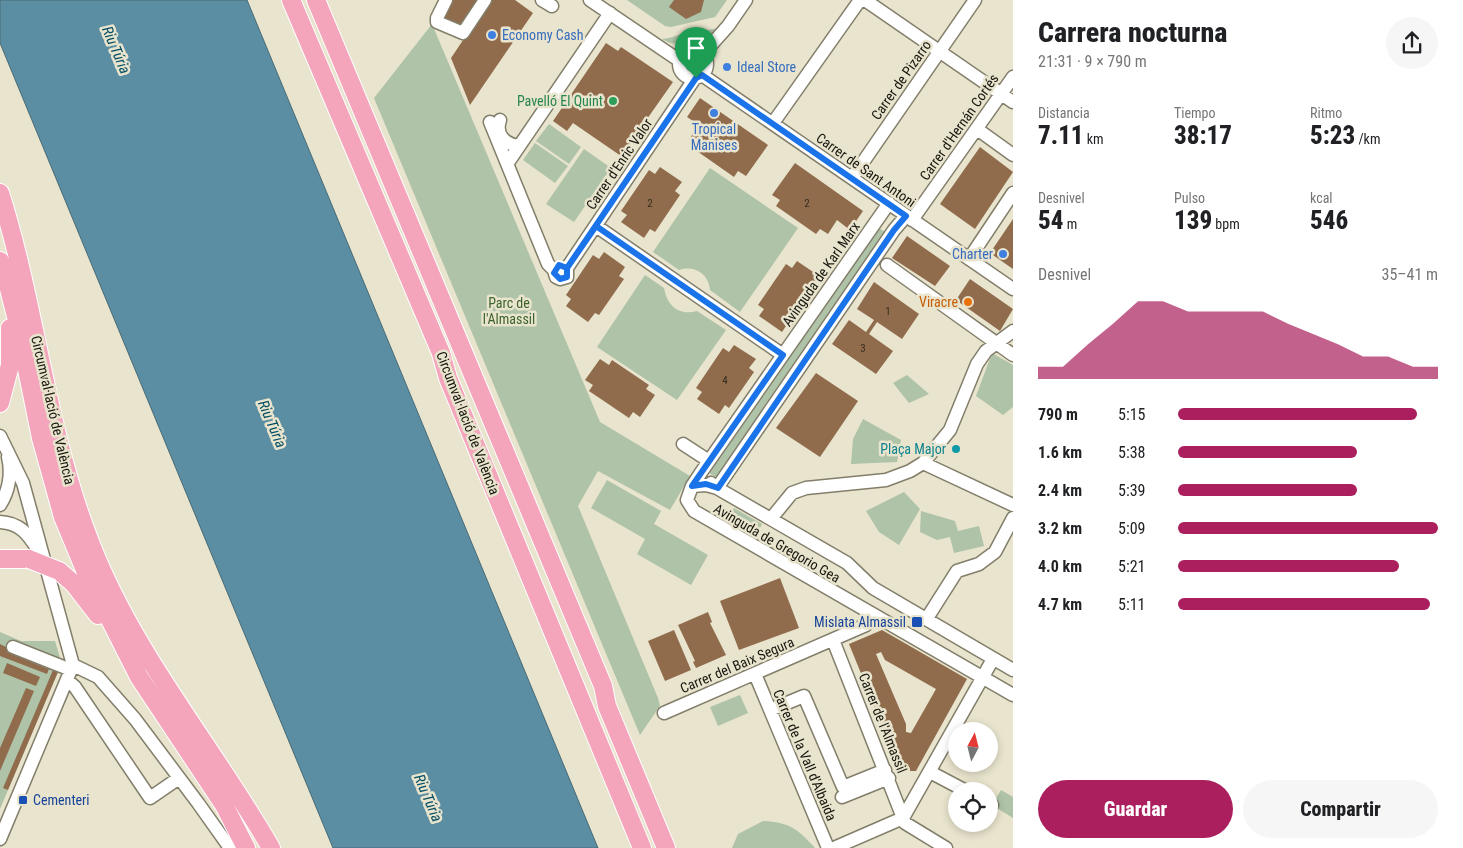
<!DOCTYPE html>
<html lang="es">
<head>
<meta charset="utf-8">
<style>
	:root { --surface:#fff; --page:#f6f6f6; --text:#202124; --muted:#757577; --accent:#ab1f5e }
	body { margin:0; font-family:"Roboto Condensed",sans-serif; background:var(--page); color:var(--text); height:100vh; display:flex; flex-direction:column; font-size:19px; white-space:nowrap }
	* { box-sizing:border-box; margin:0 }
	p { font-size:16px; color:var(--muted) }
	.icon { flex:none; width:28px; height:28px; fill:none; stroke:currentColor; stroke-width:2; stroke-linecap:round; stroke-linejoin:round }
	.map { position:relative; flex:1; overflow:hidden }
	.panel { display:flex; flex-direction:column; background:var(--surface); width:450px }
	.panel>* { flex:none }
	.needle { width:32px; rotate:7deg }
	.controls { position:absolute; left:948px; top:722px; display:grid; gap:10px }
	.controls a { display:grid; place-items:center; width:50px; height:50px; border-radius:50%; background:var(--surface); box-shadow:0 2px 8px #0003; font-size:25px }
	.pin { position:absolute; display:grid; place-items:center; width:42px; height:42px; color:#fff; margin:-51px -21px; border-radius:50% 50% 50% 0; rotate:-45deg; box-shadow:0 0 5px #0007 }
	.pin .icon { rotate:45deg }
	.round { display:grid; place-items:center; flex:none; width:52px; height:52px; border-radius:26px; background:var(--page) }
	.headline { display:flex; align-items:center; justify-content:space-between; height:85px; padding:0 25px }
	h1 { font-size:28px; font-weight:800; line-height:38px }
	.stats { display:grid; grid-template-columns:repeat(3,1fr); gap:8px; height:85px; padding:5px 25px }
	.stats div { display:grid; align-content:center }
	.stats b { font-size:25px; font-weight:800 }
	.stats small { font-size:14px; font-weight:400 }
	.stats p { font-size:14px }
	.chart { height:140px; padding:10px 25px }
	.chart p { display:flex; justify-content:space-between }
	.chart svg { width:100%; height:90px; margin-top:5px; fill:var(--accent); opacity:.7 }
	.button { display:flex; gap:10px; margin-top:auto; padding:10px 25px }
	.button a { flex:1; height:58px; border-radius:30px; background:var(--accent); color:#fff; font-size:20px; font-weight:800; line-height:58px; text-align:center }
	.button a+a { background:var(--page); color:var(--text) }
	ul { padding:0 25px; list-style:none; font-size:16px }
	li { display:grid; grid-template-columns:80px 60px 1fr; align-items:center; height:38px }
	li i { height:12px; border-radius:6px; background:var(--accent) }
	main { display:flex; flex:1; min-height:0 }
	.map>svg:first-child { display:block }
	.green { fill:#aec3a7 }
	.water { fill:#5b8ea3; stroke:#476a76 }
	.building { fill:#906c4d; fill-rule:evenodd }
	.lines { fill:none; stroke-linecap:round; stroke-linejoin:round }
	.minor-casing { stroke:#837e6a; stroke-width:15 }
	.highway-casing { stroke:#fff; stroke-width:20 }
	.minor { stroke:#fff; stroke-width:12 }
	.highway { stroke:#f4a5bb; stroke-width:18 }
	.highway-bridge-casing { stroke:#fff; stroke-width:20; stroke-linecap:butt }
	.highway-bridge { stroke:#f4a5bb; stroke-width:18 }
	.route-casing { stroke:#fff; stroke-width:10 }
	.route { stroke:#1a73e8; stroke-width:6 }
	.shop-dot { fill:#3f7fe0; stroke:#e9e4cd; stroke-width:2 }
	.leisure-dot { fill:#2e9e5b; stroke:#e9e4cd; stroke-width:2 }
	.food-dot { fill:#e8710a; stroke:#e9e4cd; stroke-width:2 }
	.culture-dot { fill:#0f9aa8; stroke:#e9e4cd; stroke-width:2 }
	.transit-dot { fill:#1a4fb4; stroke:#e9e4cd; stroke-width:2 }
	.labels { text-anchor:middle; stroke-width:5; stroke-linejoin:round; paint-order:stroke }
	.number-label { font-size:11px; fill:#352c1e }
	.shop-label { font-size:14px; fill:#366cbe; stroke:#e9e4cd; text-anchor:start }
	.street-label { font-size:14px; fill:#17160e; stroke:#e9e4cd }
	.leisure-label { font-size:14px; fill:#27864d; stroke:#e9e4cd; text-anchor:end }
	.food-label { font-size:14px; fill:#c56008; stroke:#e9e4cd; text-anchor:end }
	.park-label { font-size:14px; fill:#3c632d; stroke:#e9e4cd }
	.culture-label { font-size:14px; fill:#0d838f; stroke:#e9e4cd; text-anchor:end }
	.transit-label { font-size:14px; fill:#164399; stroke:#e9e4cd; text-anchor:end }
	.water-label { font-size:15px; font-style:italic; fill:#054f66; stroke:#e9e4cd }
</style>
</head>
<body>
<main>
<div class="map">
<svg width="1013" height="848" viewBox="0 0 1013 848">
	<rect width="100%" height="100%" fill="#e9e4cd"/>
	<path class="green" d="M627,0H727L715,17L671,27L665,26Z
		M432,24L600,422L690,476L670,510L598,471L578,506L658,698L660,706L640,735L374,98Z
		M700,28L708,30L718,28C708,43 707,37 692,39C677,41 677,48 662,39C676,38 686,30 700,28Z
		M684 64a9 9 0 1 1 18 0a9 9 0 1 1-18 0Z
		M549,124L581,147L569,164L536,141Z
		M535,143L568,166L555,183L523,160Z
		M584,149L611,168L574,222L546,204Z
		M710,168L798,228L740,312L710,290C709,274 694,265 679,270L653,252Z
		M877,227L889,234L717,478L706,471Z
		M645,275L664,288C667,306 679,316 697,311L726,330L677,400L597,347Z
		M992,353L1013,365V407L1003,415L976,396Z
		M907,375L929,394L909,403L893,383Z
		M863,419L901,440L897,462L851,464L853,439Z
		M607,480L661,511L654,524L708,555L691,585L637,554L645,539L591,508Z
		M904,492L920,509L899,545L879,532L866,511Z
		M734,508L762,524L754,540L725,523Z
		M921,511L955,521L958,531L979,526L984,546L954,553L950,537L937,540L920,532Z
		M0,632L21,641H55L61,661L58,672L0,809Z
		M740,695L748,713L718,726L710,707Z
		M1001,790L1013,797V818L992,805Z
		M763,821C789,822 798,829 815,848H732L738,834Z"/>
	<path class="water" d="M0,0H247L598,848H333L0,43Z"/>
	<path class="building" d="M453,0H477L462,29L443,19Z
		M490,0H515L533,13L470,105L451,58Z
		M674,0H704L701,12L686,19L669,7Z
		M606,43L618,51L621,47L673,82L621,156L573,123L567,131L553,121Z
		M700,98L768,145L746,176L738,171L734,177L694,149L698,143L690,138L699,125L687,117Z
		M980,147L1013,172L975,229L940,204Z
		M795,163L863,211L850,230L837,220L828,234L820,229L816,234L776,206L780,200L772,195Z
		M660,167L682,182L675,191L680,195L655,232L650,229L644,238L621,222L627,215L621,211L649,170L655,174Z
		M1013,219V269L990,253Z
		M907,236L950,266L935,286L892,258Z
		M604,252L625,267L619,276L624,279L599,315L595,313L588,322L566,306L571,299L566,295L593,255L599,259Z
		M797,261L819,276L813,285L818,289L792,326L788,323L782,332L759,316L764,309L758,305L786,264L792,268Z
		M970,279L1013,309L1000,331L956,300Z
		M874,282L919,314L902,339L877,322L869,334L893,351L876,374L832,344L849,320L866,332L874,320L857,309Z
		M734,345L756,359L749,368L754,372L729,408L725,405L719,414L697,399L702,392L696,388L723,348L729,352Z
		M600,359L609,365L612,360L649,385L646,389L655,395L640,417L633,412L629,418L589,391L593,385L585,380Z
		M816,373L858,401L820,457L776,428Z
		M780,578L799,628L739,650L720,601Z
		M708,612L712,622L710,623L726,655L696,668L693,662L695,661L678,625Z
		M674,630L691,670L665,681L648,641Z
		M882,630L967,679L916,771H901L849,644ZM881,652L885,660L936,689L911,733L906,732V724L876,654Z
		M0,644L8,648L7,652L20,657L22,652L33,657L31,662L49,669L47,674L0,656Z
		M7,663L40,677L36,686L3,673Z
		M53,670L58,672L8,790L3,788Z
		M26,688L34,691L0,771V748Z"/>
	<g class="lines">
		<g class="minor-casing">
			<path id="minor" d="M446,0L437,18V22L463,33L485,0
				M542,0L552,6
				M590,0L680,61
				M865,0L1013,102
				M679 64a14 14 0 1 1 28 0a14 14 0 1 1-28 0Z
				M703,54L728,26L746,0
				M702,75L1013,289
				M500,120C495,135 505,144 519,146
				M490,122L548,264L554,270L556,277L560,279L567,277V268
				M773,123L860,0
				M977,129L1013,155
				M507,164L610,13
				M852,178L975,0
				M889,203L702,471L692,486L687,500L694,511L1013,695
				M912,220L1013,77
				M596,226L783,355
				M969,259L1013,193
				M887,265L1013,355
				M567,268L695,78
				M0,436L23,483L73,665
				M683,444L709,461
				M923,463L1013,505
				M711,483L717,488L894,230L906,216
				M692,486L706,485L717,488L847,563L873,588L1013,670
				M0,505C9,491 12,473 8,457
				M774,515L792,493L806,488L886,480L910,471L923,463L950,430L977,364L986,351L1013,331
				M0,522C20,523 28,534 38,550
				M929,615L957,571L979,564L995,552L1013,518
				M833,640L905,823L946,848
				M13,647L71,670
				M73,665L98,677L135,719L198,803L230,848
				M755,674L828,848
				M67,680L75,687L150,798L179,778
				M770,710L804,696L843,787L885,770
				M664,713L866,625L871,614
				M930,772L966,791
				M842,797L889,778
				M989,804L992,805
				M0,839L73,665
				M834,848L903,818L993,659"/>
		</g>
		<g class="highway-casing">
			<path id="highway" d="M291,0L441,353L448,378L642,848
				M316,0L603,686L607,706L666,848
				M0,193C37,310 46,433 92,547C135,656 213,747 271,848
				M0,261L7,281L17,320L41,438L63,517L85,570L139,677L224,805L246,848
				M0,403L10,365V328
				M0,559H29
				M59,571L74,584L98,615"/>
		</g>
		<use href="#minor" class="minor"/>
		<use href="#highway" class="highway"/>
		<g class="highway-bridge-casing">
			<path id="highway-bridge" d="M29,559L59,571"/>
		</g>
		<use href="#highway-bridge" class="highway-bridge"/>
	</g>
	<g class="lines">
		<g class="route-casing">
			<path id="route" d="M696,78L567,268L559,265L554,273L560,279L567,277V268L596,226L783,355L692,486L706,484L718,488L894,230L906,216L702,75L696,78"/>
		</g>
		<use href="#route" class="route"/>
	</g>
	<g class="shop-dot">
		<circle cx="492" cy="35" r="5"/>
		<circle cx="727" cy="67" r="5"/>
		<circle cx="714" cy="113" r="5"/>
		<circle cx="1003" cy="254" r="5"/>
	</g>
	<circle class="leisure-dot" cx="613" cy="101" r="5"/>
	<circle class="food-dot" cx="968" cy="302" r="5"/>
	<circle class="culture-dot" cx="956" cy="449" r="5"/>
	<g class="transit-dot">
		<rect x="911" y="616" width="12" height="12" rx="2.5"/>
		<rect x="18" y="795" width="10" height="10" rx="2.5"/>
	</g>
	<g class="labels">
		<g class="number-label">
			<text x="650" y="207">2</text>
			<text x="807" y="207">2</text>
			<text x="888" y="315">1</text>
			<text x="863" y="352">3</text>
			<text x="725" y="384">4</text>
		</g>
		<g class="shop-label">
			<text x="502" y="40">Economy Cash</text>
			<text x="737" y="72">Ideal Store</text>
			<text x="714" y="134" text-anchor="middle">Tropical<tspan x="714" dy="16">Manises</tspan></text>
			<text x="993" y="259" text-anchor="end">Charter</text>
		</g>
		<g class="street-label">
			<text transform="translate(901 80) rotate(-55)" y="5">Carrer de Pizarro</text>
			<text transform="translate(959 127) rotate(-55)" y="5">Carrer d'Hernán Cortés</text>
			<text transform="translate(619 164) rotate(-56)" y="5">Carrer d'Enric Valor</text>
			<text transform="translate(866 170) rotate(35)" y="5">Carrer de Sant Antoni</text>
			<text transform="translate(821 274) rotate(-55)" y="5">Avinguda de Karl Marx</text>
			<text transform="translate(53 410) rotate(77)" y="5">Circumval·lació de València</text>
			<text transform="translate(468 423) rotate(69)" y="5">Circumval·lació de València</text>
			<text transform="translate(777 543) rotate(30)" y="5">Avinguda de Gregorio Gea</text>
			<text transform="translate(737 665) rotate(-23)" y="5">Carrer del Baix Segura</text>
			<text transform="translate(883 723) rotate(68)" y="5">Carrer de l'Almassil</text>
			<text transform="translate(805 755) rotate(67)" y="5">Carrer de la Vall d'Albaida</text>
		</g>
		<g class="leisure-label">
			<text x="603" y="106">Pavelló El Quint</text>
		</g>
		<g class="food-label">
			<text x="958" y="307">Viracre</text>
		</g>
		<g class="park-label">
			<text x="509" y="308">Parc de<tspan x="509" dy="16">l'Almassil</tspan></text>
		</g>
		<g class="culture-label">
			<text x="946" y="454">Plaça Major</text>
		</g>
		<g class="transit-label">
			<text x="906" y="627">Mislata Almassil</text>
			<text x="33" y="805" text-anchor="start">Cementeri</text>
		</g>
		<g class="water-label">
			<text transform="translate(116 50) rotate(67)" y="5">Riu Túria</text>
			<text transform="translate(272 424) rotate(67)" y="5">Riu Túria</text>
			<text transform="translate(428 798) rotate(67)" y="5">Riu Túria</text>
		</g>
	</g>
</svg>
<div class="controls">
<a><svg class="needle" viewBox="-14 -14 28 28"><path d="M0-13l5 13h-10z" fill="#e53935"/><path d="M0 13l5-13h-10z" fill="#757577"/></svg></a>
<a><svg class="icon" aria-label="locate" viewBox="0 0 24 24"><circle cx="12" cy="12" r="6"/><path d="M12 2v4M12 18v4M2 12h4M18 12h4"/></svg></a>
</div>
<div class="pin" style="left:696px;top:78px;background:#1e9e55"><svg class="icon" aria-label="arrive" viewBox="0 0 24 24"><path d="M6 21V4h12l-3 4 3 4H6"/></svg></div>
</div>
<section class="panel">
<div class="headline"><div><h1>Carrera nocturna</h1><p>21:31 · 9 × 790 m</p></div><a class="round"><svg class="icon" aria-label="share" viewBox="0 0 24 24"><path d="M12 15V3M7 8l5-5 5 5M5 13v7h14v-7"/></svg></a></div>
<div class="stats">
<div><p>Distancia</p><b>7.11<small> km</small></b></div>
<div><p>Tiempo</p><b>38:17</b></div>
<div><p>Ritmo</p><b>5:23<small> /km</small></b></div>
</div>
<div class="stats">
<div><p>Desnivel</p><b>54<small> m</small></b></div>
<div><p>Pulso</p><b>139<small> bpm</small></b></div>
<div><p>kcal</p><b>546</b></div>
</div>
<div class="chart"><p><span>Desnivel</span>35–41 m</p>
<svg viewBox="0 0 160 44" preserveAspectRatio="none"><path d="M0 44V38L10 38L20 27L30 17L40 6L50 6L60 11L70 11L80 11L90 11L100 17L110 22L120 27L130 33L140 33L150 38L160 38V44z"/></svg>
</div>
<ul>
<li><b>790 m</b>5:15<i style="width:92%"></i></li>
<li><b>1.6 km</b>5:38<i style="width:69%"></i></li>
<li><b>2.4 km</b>5:39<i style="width:69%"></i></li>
<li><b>3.2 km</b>5:09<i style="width:100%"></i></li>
<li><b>4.0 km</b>5:21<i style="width:85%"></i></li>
<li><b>4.7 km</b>5:11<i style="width:97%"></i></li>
</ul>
<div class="button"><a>Guardar</a><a>Compartir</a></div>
</section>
</main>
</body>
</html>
